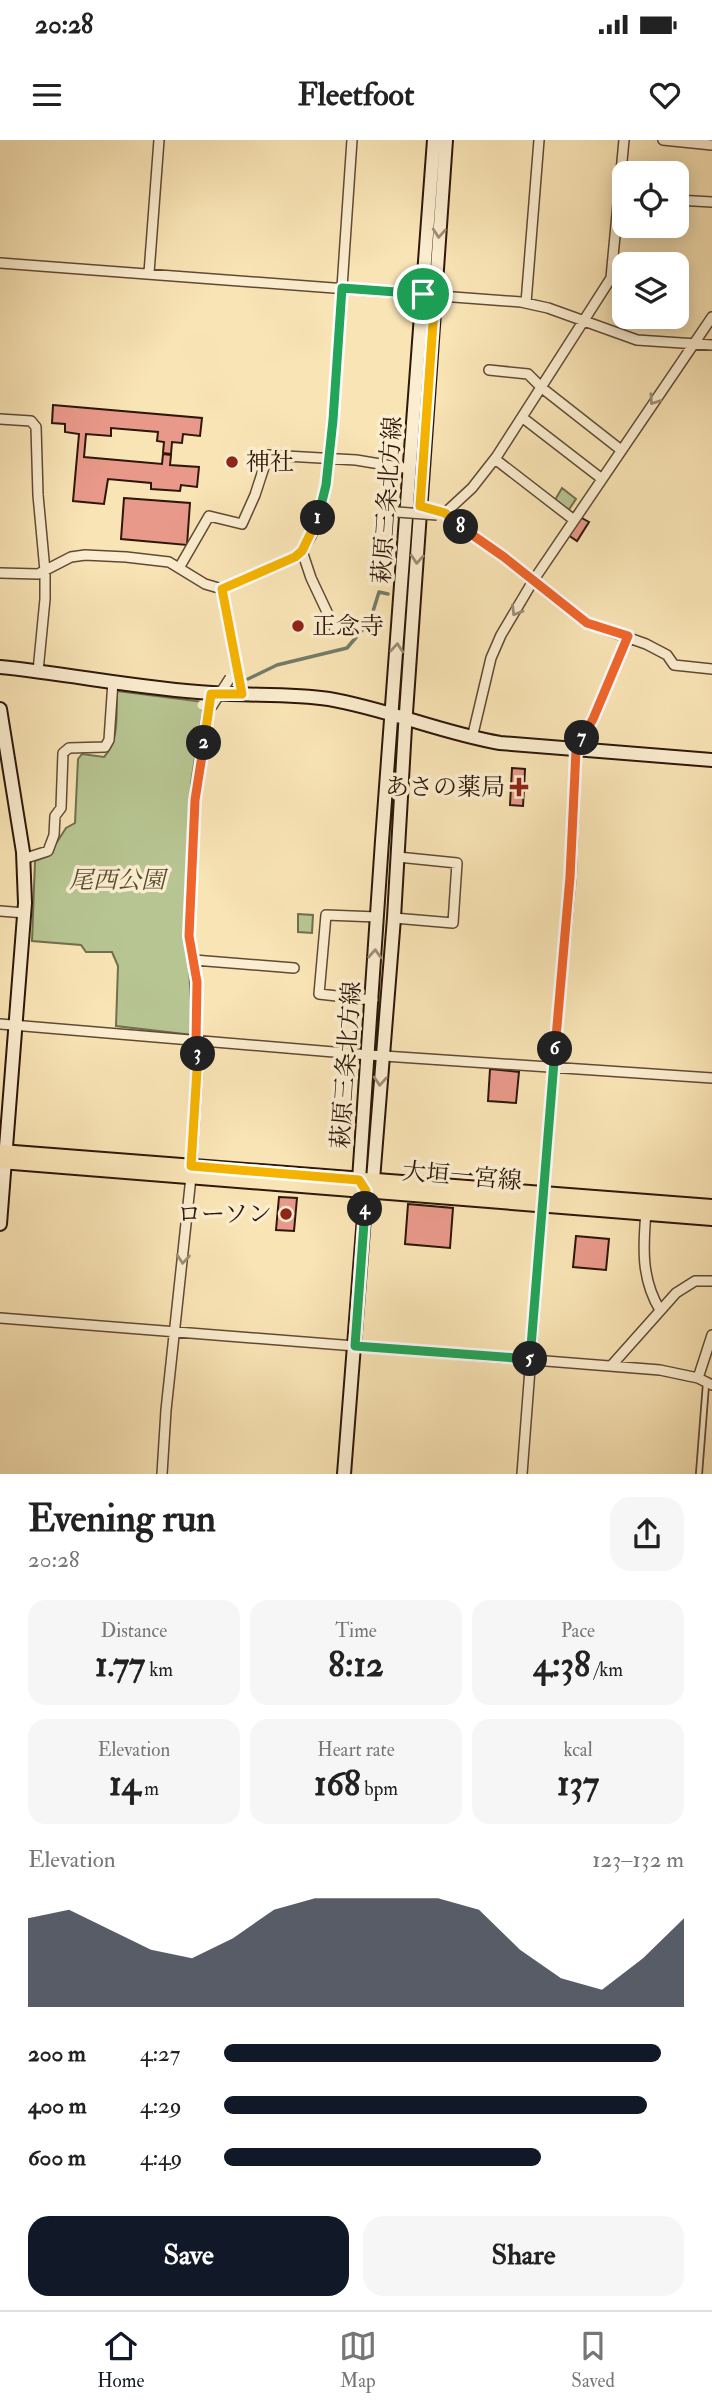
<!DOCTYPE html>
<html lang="en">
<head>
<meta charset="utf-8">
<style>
	:root { --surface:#fff; --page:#f6f6f6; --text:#222; --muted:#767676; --line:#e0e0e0; --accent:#111827 }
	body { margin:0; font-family:"IM FELL Double Pica","Noto Serif JP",serif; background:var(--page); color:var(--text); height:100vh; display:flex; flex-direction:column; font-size:26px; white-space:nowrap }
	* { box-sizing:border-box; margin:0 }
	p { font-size:23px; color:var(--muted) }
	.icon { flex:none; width:38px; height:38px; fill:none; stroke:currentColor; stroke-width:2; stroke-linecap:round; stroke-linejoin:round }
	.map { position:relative; height:1334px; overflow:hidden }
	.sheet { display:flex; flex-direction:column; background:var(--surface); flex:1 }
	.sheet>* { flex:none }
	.buttons { position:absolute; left:612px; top:21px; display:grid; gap:14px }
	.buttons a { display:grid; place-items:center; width:77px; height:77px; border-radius:14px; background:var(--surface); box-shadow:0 4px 18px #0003; font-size:35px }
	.pin { position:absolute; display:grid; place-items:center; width:60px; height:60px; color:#fff; margin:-30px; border:4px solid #fff; border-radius:50%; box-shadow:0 2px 7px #0007 }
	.km { position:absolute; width:35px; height:35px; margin:-18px; border-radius:50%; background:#222; color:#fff; font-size:19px; line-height:35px; text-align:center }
	.round { display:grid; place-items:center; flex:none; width:74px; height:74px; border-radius:21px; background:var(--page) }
	.summary { display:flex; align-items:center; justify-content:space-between; height:119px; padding:0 28px }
	h1 { font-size:38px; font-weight:700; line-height:52px }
	.figures { display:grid; grid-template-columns:repeat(3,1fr); gap:10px; height:119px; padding:7px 28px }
	.figures div { display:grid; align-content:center; border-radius:18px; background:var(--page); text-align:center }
	.figures b { font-size:35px; font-weight:700 }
	.figures small { font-size:19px; font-weight:400 }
	.figures p { font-size:19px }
	.chart { height:196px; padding:14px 28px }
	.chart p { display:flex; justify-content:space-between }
	.chart svg { width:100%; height:126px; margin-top:7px; fill:var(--accent); opacity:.7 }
	.primary-button { display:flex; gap:14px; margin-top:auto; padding:14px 28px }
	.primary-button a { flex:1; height:80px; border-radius:21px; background:var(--accent); color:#fff; font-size:28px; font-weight:700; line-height:80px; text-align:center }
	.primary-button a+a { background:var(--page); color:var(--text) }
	ul { padding:0 28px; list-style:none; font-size:23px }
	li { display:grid; grid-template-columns:112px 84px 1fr; align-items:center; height:52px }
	li i { height:18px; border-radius:9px; background:var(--accent) }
	.status { display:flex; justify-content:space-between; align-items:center; height:49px; padding:0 35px; background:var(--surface); direction:ltr }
	.status svg { height:19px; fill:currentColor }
	header { display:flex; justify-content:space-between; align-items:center; height:91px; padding:0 28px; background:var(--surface); font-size:32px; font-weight:700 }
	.tab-bar { display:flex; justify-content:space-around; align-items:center; height:98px; border-top:2px solid var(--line); background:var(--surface); font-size:19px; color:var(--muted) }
	.tab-bar a { display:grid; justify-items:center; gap:4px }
	.tab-bar .on { color:var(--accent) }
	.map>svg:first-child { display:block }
	.green { fill:#b7c592; stroke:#726e4e; stroke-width:2 }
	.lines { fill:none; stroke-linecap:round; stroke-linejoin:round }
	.stream { stroke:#717c69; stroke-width:3.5 }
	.building { fill:#e9998a; stroke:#2d170a; stroke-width:2 }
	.lane-casing { stroke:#604a35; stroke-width:8 }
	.street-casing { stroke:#604a35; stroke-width:12 }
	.secondary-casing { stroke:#2d170a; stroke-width:16 }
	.primary-casing { stroke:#2d170a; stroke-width:18 }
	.lane { stroke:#fbedcf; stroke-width:4.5 }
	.street { stroke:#fbedcf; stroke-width:9 }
	.secondary { stroke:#fbedcf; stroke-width:12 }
	.primary { stroke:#f9e4b5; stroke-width:14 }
	.street-bridge-casing { stroke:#604a35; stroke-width:12; stroke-linecap:butt }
	.street-bridge { stroke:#fbedcf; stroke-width:9 }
	.oneway { stroke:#9e8d76 }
	.split-1-casing { stroke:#fff; stroke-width:14 }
	.split-2-casing { stroke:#fff; stroke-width:14 }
	.split-3-casing { stroke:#fff; stroke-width:14 }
	.split-4-casing { stroke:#fff; stroke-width:14 }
	.split-5-casing { stroke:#fff; stroke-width:14 }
	.split-6-casing { stroke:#fff; stroke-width:14 }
	.split-7-casing { stroke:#fff; stroke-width:14 }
	.split-8-casing { stroke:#fff; stroke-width:14 }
	.split-9-casing { stroke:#fff; stroke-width:14 }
	.split-1 { stroke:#22a559; stroke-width:9 }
	.split-2 { stroke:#f5b400; stroke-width:9 }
	.split-3 { stroke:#f0652b; stroke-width:9 }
	.split-4 { stroke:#f5b400; stroke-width:9 }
	.split-5 { stroke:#22a559; stroke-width:9 }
	.split-6 { stroke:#22a559; stroke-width:9 }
	.split-7 { stroke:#f0652b; stroke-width:9 }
	.split-8 { stroke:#f0652b; stroke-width:9 }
	.split-9 { stroke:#f5b400; stroke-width:9 }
	.poi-dot { fill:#8f2418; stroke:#fbedcf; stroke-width:2.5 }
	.labels { text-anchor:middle; stroke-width:7; stroke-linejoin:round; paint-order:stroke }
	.poi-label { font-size:24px; fill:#2d170a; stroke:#fbedcf; text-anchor:start }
	.street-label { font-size:24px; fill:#2d170a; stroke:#fbedcf }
	.park-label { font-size:24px; font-style:italic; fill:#564b33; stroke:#fbedcf }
</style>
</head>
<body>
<div class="status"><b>20:28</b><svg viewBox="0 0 49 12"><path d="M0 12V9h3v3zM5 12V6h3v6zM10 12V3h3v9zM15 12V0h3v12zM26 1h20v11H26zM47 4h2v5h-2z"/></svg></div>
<header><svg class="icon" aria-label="menu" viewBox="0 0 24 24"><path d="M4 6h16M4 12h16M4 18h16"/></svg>Fleetfoot<svg class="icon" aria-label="heart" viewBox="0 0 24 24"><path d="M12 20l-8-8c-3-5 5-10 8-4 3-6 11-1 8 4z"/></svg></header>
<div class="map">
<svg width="712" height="1334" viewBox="0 0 712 1334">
	<rect width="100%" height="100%" fill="#f9e4b5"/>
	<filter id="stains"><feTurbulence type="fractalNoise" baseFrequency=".00286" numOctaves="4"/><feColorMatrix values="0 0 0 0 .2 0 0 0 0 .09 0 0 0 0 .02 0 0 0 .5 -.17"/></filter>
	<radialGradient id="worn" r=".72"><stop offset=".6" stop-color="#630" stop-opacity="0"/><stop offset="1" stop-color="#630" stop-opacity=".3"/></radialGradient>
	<path class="green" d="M562,348L576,359L568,371L555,360Z
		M117,551L204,562L191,643L188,810L193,895L116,886L118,826L112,812H86L81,805L32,801L35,721L48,716L66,688L75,683L78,619L82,614L104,617C120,600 116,572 117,551Z
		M298,774L313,775L312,793L298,792Z"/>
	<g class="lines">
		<path class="stream" d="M248,539L277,525L347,508L370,481L379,452L388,454"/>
	</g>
	<path class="building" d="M53,265L202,278L200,296L183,294L182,303L172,302L171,314L163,313L164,302L157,301L158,292L111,288V296L86,294L84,317L162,324L163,314L171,315L170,325L199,327L197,347L181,345L180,351L151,349V343L108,339L104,364L73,361L79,294L65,292V284L52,283Z
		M124,358L190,363L187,405L121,399Z
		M580,377L589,382L577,401L568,395Z
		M512,628L525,629L523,666L510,665Z
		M490,929L519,932L516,963L488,961Z
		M279,1057L297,1058L294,1091L276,1090Z
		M408,1064L453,1068L450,1108L405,1104Z
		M576,1096L609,1099L606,1130L573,1127Z"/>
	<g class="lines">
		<g class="lane-casing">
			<path id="lane" d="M699,1334L706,1244"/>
		</g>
		<g class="street-casing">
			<path id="street" d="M663,0L712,5
				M677,60L712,62
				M0,123L521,162L548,168L637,200L712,205
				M149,133L159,0
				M526,163L539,0
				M489,230L528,234L542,248L621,310
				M523,278L602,339
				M0,279L31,281L36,287L38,355L45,431V459L38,531
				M495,319L574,380
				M420,366L445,373L454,382L504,417L587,483L646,504L667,515L674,525L712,529
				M445,373L472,348L497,316L611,138L624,0
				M302,411L311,438L335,489
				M179,428L209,376L242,384L255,355L268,315L356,320L410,329
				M0,433L38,434L71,417L85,415L126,417L169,422L205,444L222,449L295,417L302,411L311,396L320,374L326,345L333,280L352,0
				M222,449L242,554
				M472,598L491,518L501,495L533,441L712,177
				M23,719L48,711L54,695L55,676L61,668L63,613L69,608L105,607L109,600L113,541
				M0,771L25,773
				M394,778L453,783L457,723L398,717
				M194,820L294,828
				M373,860L319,854L326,775L377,777
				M0,884L369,915L712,938
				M646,1072C643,1107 641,1139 660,1170
				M0,1178L660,1230L698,1238L712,1245
				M611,1226L676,1153L695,1141H712
				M698,1238L712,1195
				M162,1334L166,1270L191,1037L199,910L196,901L197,842L189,796L191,740L195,660L210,559
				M522,1334L553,927L571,737L576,610L593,579L628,496"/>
		</g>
		<g class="secondary-casing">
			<path id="secondary" d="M0,527C71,534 141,549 212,553C251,556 291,553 329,559C387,569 442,593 500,603L712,620
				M0,569L23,712L25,763L0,1084
				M363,1046L359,1040L382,701L434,0
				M344,1334L366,1051L373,1040L394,778L405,587L446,0"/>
		</g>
		<g class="primary-casing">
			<path id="primary" d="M1,1012L712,1067
				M0,1021L712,1078"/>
		</g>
		<use href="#lane" class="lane"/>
		<use href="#street" class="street"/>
		<use href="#secondary" class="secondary"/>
		<use href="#primary" class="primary"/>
		<g class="street-bridge-casing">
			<path id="street-bridge" d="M397,372L437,375
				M202,565L212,566L230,538"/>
		</g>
		<use href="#street-bridge" class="street-bridge"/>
	</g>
	<defs><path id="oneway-chevron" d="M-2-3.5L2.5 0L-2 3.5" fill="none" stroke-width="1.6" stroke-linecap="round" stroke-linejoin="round" transform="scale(1.75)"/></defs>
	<g class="oneway">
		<use href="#oneway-chevron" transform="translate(439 93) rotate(94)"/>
		<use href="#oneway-chevron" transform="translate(654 260) rotate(124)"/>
		<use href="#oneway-chevron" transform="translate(417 419) rotate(94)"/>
		<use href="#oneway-chevron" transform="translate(516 471) rotate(121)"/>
		<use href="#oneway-chevron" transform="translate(397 508) rotate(-86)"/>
		<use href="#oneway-chevron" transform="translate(375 814) rotate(-87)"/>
		<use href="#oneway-chevron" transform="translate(380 941) rotate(94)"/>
		<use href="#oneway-chevron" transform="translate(183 1119) rotate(95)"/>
	</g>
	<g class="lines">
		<g class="split-1-casing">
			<path id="split-1" d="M318,378L326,345L333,280L342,148L423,154"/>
		</g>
		<g class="split-2-casing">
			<path id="split-2" d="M204,603L211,554H242L222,449L295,417L302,411L318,378"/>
		</g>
		<g class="split-3-casing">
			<path id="split-3" d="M198,914L196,901L197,842L189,796L195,660L204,603"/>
		</g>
		<g class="split-4-casing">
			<path id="split-4" d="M198,914L191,1026L359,1040L366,1051L365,1069"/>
		</g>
		<g class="split-5-casing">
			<path id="split-5" d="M365,1069L355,1206L530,1219"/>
		</g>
		<g class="split-6-casing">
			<path id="split-6" d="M530,1219L555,909"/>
		</g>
		<g class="split-7-casing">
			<path id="split-7" d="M555,909L570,737L576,610L582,598"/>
		</g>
		<g class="split-8-casing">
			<path id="split-8" d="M461,387L504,417L587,483L628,496L593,579L582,598"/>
		</g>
		<g class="split-9-casing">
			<path id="split-9" d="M423,154L435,155L420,366L445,373L461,387"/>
		</g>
		<use href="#split-1" class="split-1"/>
		<use href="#split-2" class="split-2"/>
		<use href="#split-3" class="split-3"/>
		<use href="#split-4" class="split-4"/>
		<use href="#split-5" class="split-5"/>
		<use href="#split-6" class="split-6"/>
		<use href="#split-7" class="split-7"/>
		<use href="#split-8" class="split-8"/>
		<use href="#split-9" class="split-9"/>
	</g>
	<g class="poi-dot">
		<circle cx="232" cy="322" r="7"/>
		<circle cx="298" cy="486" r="7"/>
		<path d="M515.5 636.5h7v7h7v7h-7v7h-7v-7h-7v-7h7z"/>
		<circle cx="286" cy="1074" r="7"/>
	</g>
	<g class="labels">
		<g class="poi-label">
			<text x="246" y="330">神社</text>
			<text x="312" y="494">正念寺</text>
			<text x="505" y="655" text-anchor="end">あさの薬局</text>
			<text x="272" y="1082" text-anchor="end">ローソン</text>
		</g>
		<g class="street-label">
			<text transform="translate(387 360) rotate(-86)" y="8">萩原三条北方線</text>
			<text transform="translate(346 925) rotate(-86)" y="8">萩原三条北方線</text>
			<text transform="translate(462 1036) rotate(5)" y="8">大垣一宮線</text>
		</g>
		<g class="park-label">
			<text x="117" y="748">尾西公園</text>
		</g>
	</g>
	<rect width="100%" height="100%" filter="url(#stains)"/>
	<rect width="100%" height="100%" fill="url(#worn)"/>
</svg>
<div class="buttons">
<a><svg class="icon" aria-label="locate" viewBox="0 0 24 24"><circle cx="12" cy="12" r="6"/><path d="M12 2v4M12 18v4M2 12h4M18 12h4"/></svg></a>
<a><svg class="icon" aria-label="layers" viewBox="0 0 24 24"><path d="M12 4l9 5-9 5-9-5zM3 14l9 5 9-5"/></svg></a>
</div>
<div class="pin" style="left:423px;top:154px;background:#1e9e55"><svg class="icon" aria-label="arrive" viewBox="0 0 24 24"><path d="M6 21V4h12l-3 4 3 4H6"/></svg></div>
<b class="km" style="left:318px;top:378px">1</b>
<b class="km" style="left:204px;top:603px">2</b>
<b class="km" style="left:198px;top:914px">3</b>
<b class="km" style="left:365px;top:1069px">4</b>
<b class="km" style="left:530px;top:1219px">5</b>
<b class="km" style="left:555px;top:909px">6</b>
<b class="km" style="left:582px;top:598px">7</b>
<b class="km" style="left:461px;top:387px">8</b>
</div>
<section class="sheet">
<div class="summary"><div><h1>Evening run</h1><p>20:28</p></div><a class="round"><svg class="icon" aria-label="share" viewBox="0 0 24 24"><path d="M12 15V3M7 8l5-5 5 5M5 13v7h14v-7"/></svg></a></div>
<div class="figures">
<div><p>Distance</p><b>1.77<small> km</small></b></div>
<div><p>Time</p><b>8:12</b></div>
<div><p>Pace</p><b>4:38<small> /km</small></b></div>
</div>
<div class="figures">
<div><p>Elevation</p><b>14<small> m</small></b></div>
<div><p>Heart rate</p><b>168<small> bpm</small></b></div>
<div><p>kcal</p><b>137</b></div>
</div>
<div class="chart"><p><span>Elevation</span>123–132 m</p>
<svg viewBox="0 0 160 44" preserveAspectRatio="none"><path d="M0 44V13L10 10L20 17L30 24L40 27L50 20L60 10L70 6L80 6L90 6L100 6L110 10L120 24L130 34L140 38L150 27L160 13V44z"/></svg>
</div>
<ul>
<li><b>200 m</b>4:27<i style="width:95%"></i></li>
<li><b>400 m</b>4:29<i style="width:92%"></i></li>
<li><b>600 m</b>4:49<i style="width:69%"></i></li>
</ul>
<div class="primary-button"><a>Save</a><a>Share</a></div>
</section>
<nav class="tab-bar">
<a class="on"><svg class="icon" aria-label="home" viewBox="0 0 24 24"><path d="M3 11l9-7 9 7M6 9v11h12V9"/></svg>Home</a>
<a><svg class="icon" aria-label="map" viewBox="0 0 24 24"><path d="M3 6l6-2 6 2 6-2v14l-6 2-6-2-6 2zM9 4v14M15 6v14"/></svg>Map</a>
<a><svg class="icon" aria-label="saved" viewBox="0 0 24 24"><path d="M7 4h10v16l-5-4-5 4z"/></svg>Saved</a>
</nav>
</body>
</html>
